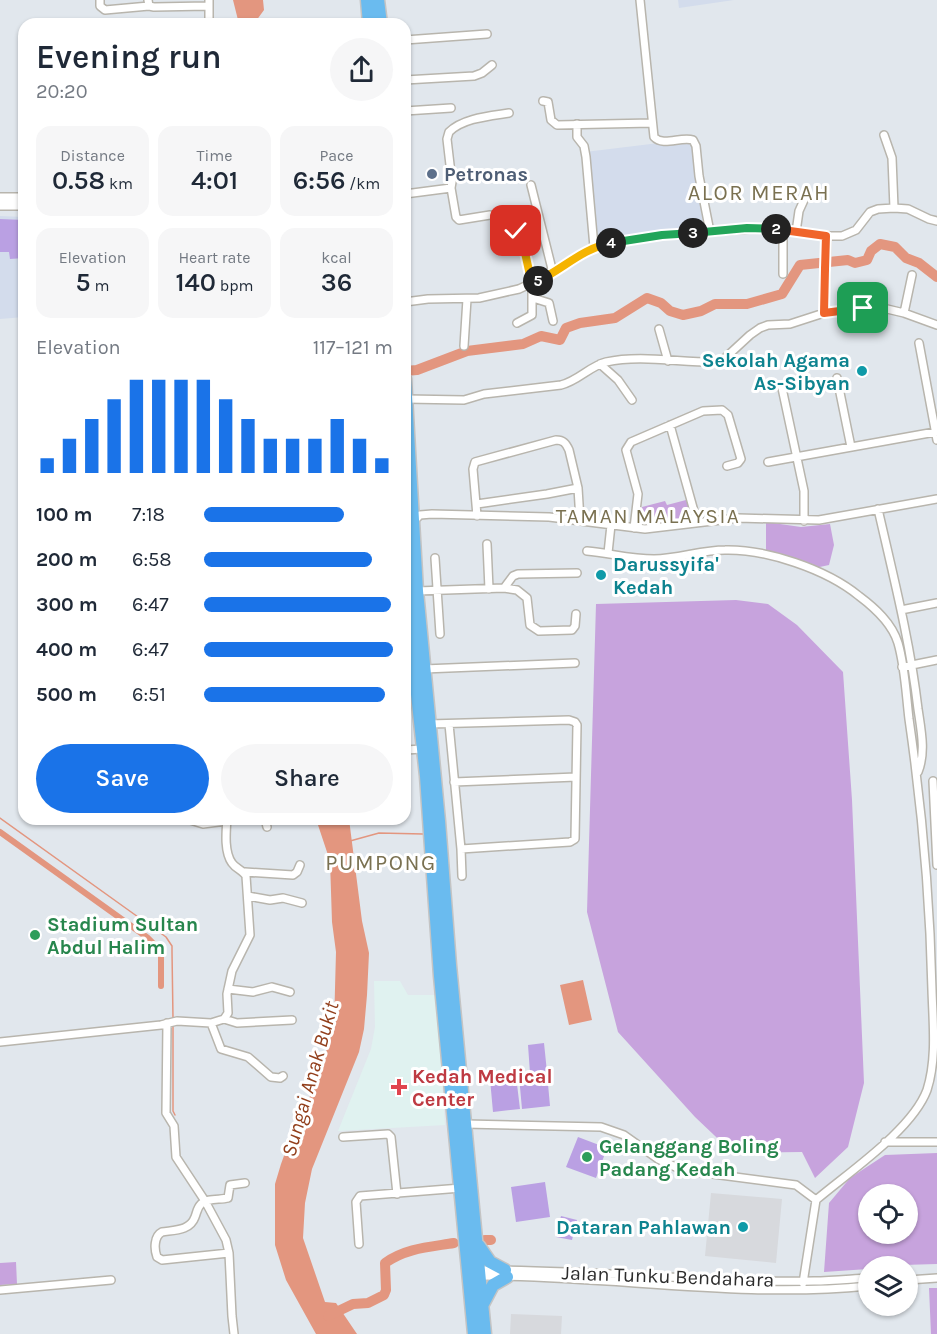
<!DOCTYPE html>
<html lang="en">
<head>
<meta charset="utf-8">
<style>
	:root { --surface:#fff; --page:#f6f6f7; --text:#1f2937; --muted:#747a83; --accent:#1a73e8 }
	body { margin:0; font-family:Karla,sans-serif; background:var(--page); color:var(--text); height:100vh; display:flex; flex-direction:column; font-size:22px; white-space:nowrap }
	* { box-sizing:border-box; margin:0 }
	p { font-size:20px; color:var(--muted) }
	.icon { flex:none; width:33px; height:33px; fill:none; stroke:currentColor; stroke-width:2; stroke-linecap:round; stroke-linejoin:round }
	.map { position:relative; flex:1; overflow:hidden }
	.sheet { position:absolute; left:18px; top:18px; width:393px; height:807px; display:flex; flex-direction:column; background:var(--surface); border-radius:18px; box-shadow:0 2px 4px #0004 }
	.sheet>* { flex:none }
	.controls { position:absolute; left:858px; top:1184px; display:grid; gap:12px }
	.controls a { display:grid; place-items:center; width:60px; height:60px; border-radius:50%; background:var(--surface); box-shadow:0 2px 4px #0004; font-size:30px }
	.pin { position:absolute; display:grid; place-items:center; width:51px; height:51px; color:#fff; margin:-26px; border-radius:12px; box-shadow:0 3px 9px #0006 }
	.km { position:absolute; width:30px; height:30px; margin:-15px; border-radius:50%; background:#222; color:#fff; font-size:16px; line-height:30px; text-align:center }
	.round { display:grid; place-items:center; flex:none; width:63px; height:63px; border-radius:32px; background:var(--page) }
	.headline { display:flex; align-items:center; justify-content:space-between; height:102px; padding:0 18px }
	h1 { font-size:33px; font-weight:600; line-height:45px }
	.metrics { display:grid; grid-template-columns:repeat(3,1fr); gap:9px; height:102px; padding:6px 18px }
	.metrics div { display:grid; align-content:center; border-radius:15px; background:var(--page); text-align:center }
	.metrics b { font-size:26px; font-weight:600 }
	.metrics small { font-size:16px; font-weight:400 }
	.metrics p { font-size:16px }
	.chart { height:168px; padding:12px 18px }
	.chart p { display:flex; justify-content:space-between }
	.chart svg { width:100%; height:108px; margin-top:6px; stroke:var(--accent); stroke-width:6 }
	.primary-button { display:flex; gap:12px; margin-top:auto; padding:12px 18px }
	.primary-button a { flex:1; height:69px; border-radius:36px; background:var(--accent); color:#fff; font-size:24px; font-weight:600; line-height:69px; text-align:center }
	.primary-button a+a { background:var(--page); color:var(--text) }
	ul { padding:0 18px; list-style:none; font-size:20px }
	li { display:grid; grid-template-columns:96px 72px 1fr; align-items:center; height:45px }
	li i { height:15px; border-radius:8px; background:var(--accent) }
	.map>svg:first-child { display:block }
	.education { fill:#d3dcec }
	.medical { fill:#e0f2f0 }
	.green { fill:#c7a3dd; fill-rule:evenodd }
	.pitch { fill:#baa0e3 }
	.plaza { fill:#d7d9dd }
	.water { fill:#e3967f }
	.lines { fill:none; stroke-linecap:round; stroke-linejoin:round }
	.stream { stroke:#e3967f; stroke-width:1.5 }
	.canal { stroke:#e3967f; stroke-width:6 }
	.river { stroke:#e3967f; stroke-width:10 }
	.street-casing { stroke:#b8b5ad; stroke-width:10 }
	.secondary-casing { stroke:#b8b5ad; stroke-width:12 }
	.highway-casing { stroke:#c4c4c4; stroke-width:15 }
	.street { stroke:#fff; stroke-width:7 }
	.secondary { stroke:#fff; stroke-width:9 }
	.highway { stroke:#6abbef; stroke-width:12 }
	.split-1-casing { stroke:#fff; stroke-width:12 }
	.split-2-casing { stroke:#fff; stroke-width:12 }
	.split-3-casing { stroke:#fff; stroke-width:12 }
	.split-4-casing { stroke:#fff; stroke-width:12 }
	.split-5-casing { stroke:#fff; stroke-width:12 }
	.split-6-casing { stroke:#fff; stroke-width:12 }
	.split-1 { stroke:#f0652b; stroke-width:8 }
	.split-2 { stroke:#f0652b; stroke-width:8 }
	.split-3 { stroke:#22a559; stroke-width:8 }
	.split-4 { stroke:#22a559; stroke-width:8 }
	.split-5 { stroke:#f5b400; stroke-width:8 }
	.split-6 { stroke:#f5b400; stroke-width:8 }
	.service-dot { fill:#5c6f8a; stroke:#fff; stroke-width:2 }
	.culture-dot { fill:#0f9aa8; stroke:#fff; stroke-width:2 }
	.leisure-dot { fill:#2e9e5b; stroke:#fff; stroke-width:2 }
	.health-dot { fill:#e0444e; stroke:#fff; stroke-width:2 }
	.labels { text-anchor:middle; stroke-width:6; stroke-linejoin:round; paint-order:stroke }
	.service-label { font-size:20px; font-weight:bold; fill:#4e5e75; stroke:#fff; text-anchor:start }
	.culture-label { font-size:20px; font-weight:bold; fill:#0d838f; stroke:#fff; text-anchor:end }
	.leisure-label { font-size:20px; font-weight:bold; fill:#27864d; stroke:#fff; text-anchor:start }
	.health-label { font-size:20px; font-weight:bold; fill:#be3a42; stroke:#fff; text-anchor:start }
	.street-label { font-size:20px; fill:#2d2d2d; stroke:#fff }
	.neighbourhood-label { font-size:21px; letter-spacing:1.5px; fill:#7a7151; stroke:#fff }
	.water-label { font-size:21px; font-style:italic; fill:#923f1c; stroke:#fff }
	.quarter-label { font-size:22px; letter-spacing:1.5px; fill:#7a7151; stroke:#fff }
</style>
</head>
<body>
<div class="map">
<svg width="937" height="1334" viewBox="0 0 937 1334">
	<rect width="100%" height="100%" fill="#e1e7ed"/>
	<path class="education" d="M678,0H734L679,8Z
		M692,139L704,231L596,244L585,152Z
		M0,216L24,217V317L0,319Z"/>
	<path class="medical" d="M374,981H400L408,995H436L445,1125L338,1131L371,1049L375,1027Z"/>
	<path class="green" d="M686,500L692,514L687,520L656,524H640L642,507L665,501L667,505Z
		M766,522L801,527L830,524L834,545L829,565L815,568L766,554Z
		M736,600L768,604L797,625L843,672L852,800L864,1083L848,1147L815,1178L802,1152L733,1153L695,1117L618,1032L587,912L596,604Z
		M937,1153V1264L868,1266V1269L824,1272L829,1203L850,1178L885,1155ZM868,1194H908V1233H868Z
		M16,1262L17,1284L0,1285V1263Z
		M929,1288H937V1334H931Z"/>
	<path class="pitch" d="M0,219L24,220V258L10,259L9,252H0Z
		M544,1043L547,1072L530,1073L528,1045Z
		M547,1073L550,1106L522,1109L519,1076Z
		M516,1076L520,1109L493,1112L490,1079Z
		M578,1137L607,1148L596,1178L566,1167Z
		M545,1182L550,1217L516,1222L511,1187Z
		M561,1216L577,1220L572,1240L556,1237Z"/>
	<path class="plaza" d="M711,1193L782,1199L776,1263L705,1256Z
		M511,1314L562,1316L561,1334H510Z"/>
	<path class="water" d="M233,0H263L264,10L256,21V24H239Z
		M316,819H349L362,921L369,953L367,995L364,1029L359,1052L312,1169L305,1203L303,1238L325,1302L336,1303L357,1334H316L286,1280L275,1245V1184L281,1164L297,1120L316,1085L334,1025L336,952L332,922L330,861Z
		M583,980L592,1020L569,1025L560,985Z"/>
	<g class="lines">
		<path class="stream" d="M0,818L166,937L172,946V952L173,1018
			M350,841L379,833L423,834
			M173,1026V1111L175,1115"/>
		<path class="canal" d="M0,832L148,938L161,951V986"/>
		<path class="river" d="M405,371L417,370L467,351L523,344L541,336L560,340L566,328L580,323L615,318L647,298L661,303L670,311L683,315L701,311L715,304H747L782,294L800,265L848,260L855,263L867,260L871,251L880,244L895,247L906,258L919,263L937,277
			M485,1240H491
			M328,1316L353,1304L368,1303L384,1295L386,1290L385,1263C406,1248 430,1247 454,1243"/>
		<g class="street-casing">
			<path id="street" d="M100,0V6L105,10L149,6
				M148,0L149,6L154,7L208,6
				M209,0V24
				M640,0L654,137C663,147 681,136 693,140L696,146L699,176L710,232
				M405,40L487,34
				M405,80L474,76L482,73L492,65
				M543,101L548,102L551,120L557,125L652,123
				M405,111L451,108
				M577,124V137L584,146L586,157L594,247
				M884,135L892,158L894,208
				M531,185L553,273
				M451,188L456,217L459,220L490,215
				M405,194L451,188L452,182L447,139L449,132C463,118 490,116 509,113
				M783,230V274
				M497,232L516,231L521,235L532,284V315L517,323
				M796,232L799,211L804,200
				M533,298L549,303L553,321
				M405,302L428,299L479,298L519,289L553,273L597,245L662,235L764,228L827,236H842L856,230L870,212L878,209L894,208L908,209L929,219L937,221
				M824,313L827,236
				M904,313L912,275
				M659,329L668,361
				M919,343L937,440
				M464,346L467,299
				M600,364L618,380L632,400
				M837,378L851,447
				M782,388L804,491V521
				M406,399L464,400L484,394L561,385C578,381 590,366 606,362C641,354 682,363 718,362L724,359L750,335L760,328L768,325L790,324L824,313L869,307L883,308L904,313L937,325
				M670,425L697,522
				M768,462L935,432
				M477,504L547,494L578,488
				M878,509C893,575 910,641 918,709C921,730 926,752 918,772
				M477,516L473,469L475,462L556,440C563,440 566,443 569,450L578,488L580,520
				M417,518L420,515L432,514L549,517L645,529L738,518L819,520L937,499
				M634,528L638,494L626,450L631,442L703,411L722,410L728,415L741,459L738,463L727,466
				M487,544L489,589
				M587,551C609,553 631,559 654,559C678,559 701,550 725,550C766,549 826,569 859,596C875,608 892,623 898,643C905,667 906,694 909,719C922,809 930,899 932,990C933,1023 937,1059 927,1090C912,1130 849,1172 816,1200
				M608,553L611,525
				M435,558L440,634
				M504,588L513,576L518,574L577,573
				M417,591L504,588L517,590L527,598L530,625L539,631L572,630L575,626L576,614
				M901,610L937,603
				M902,667L937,660
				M424,669L575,663
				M429,724L569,720L575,722L577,725L575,839L570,842L461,849
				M449,724L461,849L462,876
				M405,750L423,749
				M933,781L937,865
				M454,782L576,777
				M187,819L203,824L226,821
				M265,819L267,827
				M245,872L293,875L297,872L300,865
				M248,896L270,900L283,898L302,903
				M228,989L253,992L272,987L290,992
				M224,1019L237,1023L292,1020
				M167,1023L166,1113L174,1126L176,1157L205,1201L226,1240L229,1253L232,1316L234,1334
				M211,1023L221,1049L248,1057L271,1077L280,1078L283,1076
				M0,1042L161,1025L177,1021L211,1023L224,1019L228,1013L227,994L232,971L250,935L246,876C243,870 236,869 232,863C224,852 226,832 227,819
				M465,1124L601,1127L624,1135L658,1159L682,1170L796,1185L816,1200
				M343,1137L388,1134L391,1137L397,1194
				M885,1142H937
				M359,1244L356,1202L360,1196L461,1188
				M229,1253L162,1260L157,1257C154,1249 154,1236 162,1232C174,1230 190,1231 195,1217C197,1212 197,1208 201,1204C207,1198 220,1200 228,1198L230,1185L245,1183
				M476,1270C589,1269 701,1283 814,1281C832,1281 850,1279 868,1278
				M477,1276C608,1275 738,1299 868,1286
				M908,1280L937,1278
				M803,1283L816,1200
				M0,1290L111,1280"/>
		</g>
		<g class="secondary-casing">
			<path id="secondary" d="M0,198H24
				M0,205H24"/>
		</g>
		<g class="highway-casing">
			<path id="highway" d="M367,0L369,24
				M378,0L381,24
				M405,379L417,591L439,821L450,965L485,1334
				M405,585L426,776L440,976L474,1334
				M479,1246L490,1262L505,1270
				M483,1304L493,1285L507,1277"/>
		</g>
		<use href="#street" class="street"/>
		<use href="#secondary" class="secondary"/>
		<use href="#highway" class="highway"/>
	</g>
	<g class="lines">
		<g class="split-1-casing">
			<path id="split-1" d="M825,269L824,313L863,308"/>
		</g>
		<g class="split-2-casing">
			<path id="split-2" d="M776,229L826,236L825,269"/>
		</g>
		<g class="split-3-casing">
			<path id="split-3" d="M693,233L747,228L776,229"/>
		</g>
		<g class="split-4-casing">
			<path id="split-4" d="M611,243L662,235L693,233"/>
		</g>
		<g class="split-5-casing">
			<path id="split-5" d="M538,281C563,269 583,248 611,243"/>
		</g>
		<g class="split-6-casing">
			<path id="split-6" d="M516,231L521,235L532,284L538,281"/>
		</g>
		<use href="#split-1" class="split-1"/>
		<use href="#split-2" class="split-2"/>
		<use href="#split-3" class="split-3"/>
		<use href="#split-4" class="split-4"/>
		<use href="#split-5" class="split-5"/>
		<use href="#split-6" class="split-6"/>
	</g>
	<circle class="service-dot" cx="432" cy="174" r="6"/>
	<g class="culture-dot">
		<circle cx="862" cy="371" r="6"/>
		<circle cx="601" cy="575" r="6"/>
		<circle cx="743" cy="1227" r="6"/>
	</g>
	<g class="leisure-dot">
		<circle cx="35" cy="935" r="6"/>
		<circle cx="587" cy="1157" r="6"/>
	</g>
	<path class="health-dot" d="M396 1078h6v6h6v6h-6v6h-6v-6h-6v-6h6z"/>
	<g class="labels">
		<g class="service-label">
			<text x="444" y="181">Petronas</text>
		</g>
		<g class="culture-label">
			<text x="850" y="367">Sekolah Agama<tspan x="850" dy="23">As-Sibyan</tspan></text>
			<text x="613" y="571" text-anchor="start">Darussyifa'<tspan x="613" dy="23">Kedah</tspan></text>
			<text x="731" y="1234">Dataran Pahlawan</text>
		</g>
		<g class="leisure-label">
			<text x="47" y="931">Stadium Sultan<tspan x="47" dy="23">Abdul Halim</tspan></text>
			<text x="599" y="1153">Gelanggang Boling<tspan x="599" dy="23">Padang Kedah</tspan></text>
		</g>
		<g class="health-label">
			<text x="412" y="1083">Kedah Medical<tspan x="412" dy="23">Center</tspan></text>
		</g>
		<g class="street-label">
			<text transform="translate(668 1276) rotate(2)" y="7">Jalan Tunku Bendahara</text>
		</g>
		<g class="neighbourhood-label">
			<text x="648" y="523">TAMAN MALAYSIA</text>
		</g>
		<g class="water-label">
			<text transform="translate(310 1079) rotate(-74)" y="7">Sungai Anak Bukit</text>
		</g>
		<g class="quarter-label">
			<text x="759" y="200">ALOR MERAH</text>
			<text x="381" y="870">PUMPONG</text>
		</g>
	</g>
</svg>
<div class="controls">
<a><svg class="icon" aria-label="locate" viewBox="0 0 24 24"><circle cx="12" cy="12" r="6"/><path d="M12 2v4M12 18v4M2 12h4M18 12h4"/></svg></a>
<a><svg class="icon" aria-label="layers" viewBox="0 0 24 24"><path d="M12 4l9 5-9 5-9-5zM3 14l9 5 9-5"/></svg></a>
</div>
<div class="pin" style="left:863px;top:308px;background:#1e9e55"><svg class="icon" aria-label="arrive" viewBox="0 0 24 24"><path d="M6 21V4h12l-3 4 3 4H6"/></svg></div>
<div class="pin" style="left:516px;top:231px;background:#d93025"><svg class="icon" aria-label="check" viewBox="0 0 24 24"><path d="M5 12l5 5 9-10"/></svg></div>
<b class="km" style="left:776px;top:229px">2</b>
<b class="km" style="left:693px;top:233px">3</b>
<b class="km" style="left:611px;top:243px">4</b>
<b class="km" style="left:538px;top:281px">5</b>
<section class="sheet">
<div class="headline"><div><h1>Evening run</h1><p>20:20</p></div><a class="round"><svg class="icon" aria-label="share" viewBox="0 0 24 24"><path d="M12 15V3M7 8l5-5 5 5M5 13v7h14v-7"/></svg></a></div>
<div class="metrics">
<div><p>Distance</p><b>0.58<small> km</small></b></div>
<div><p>Time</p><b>4:01</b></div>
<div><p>Pace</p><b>6:56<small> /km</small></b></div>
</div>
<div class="metrics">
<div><p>Elevation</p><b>5<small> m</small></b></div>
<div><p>Heart rate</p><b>140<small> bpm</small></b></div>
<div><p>kcal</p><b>36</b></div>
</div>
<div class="chart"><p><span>Elevation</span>117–121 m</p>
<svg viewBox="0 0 160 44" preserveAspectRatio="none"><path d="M5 44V38M15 44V30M25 44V22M35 44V14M45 44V6M55 44V6M65 44V6M75 44V6M85 44V14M95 44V22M105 44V30M115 44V30M125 44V30M135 44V22M145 44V30M155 44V38"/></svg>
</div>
<ul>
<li><b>100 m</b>7:18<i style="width:74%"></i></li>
<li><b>200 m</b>6:58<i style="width:89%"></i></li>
<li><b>300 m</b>6:47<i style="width:99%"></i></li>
<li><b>400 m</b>6:47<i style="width:100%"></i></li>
<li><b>500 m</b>6:51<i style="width:96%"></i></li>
</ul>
<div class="primary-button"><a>Save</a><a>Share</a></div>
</section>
</div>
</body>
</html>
